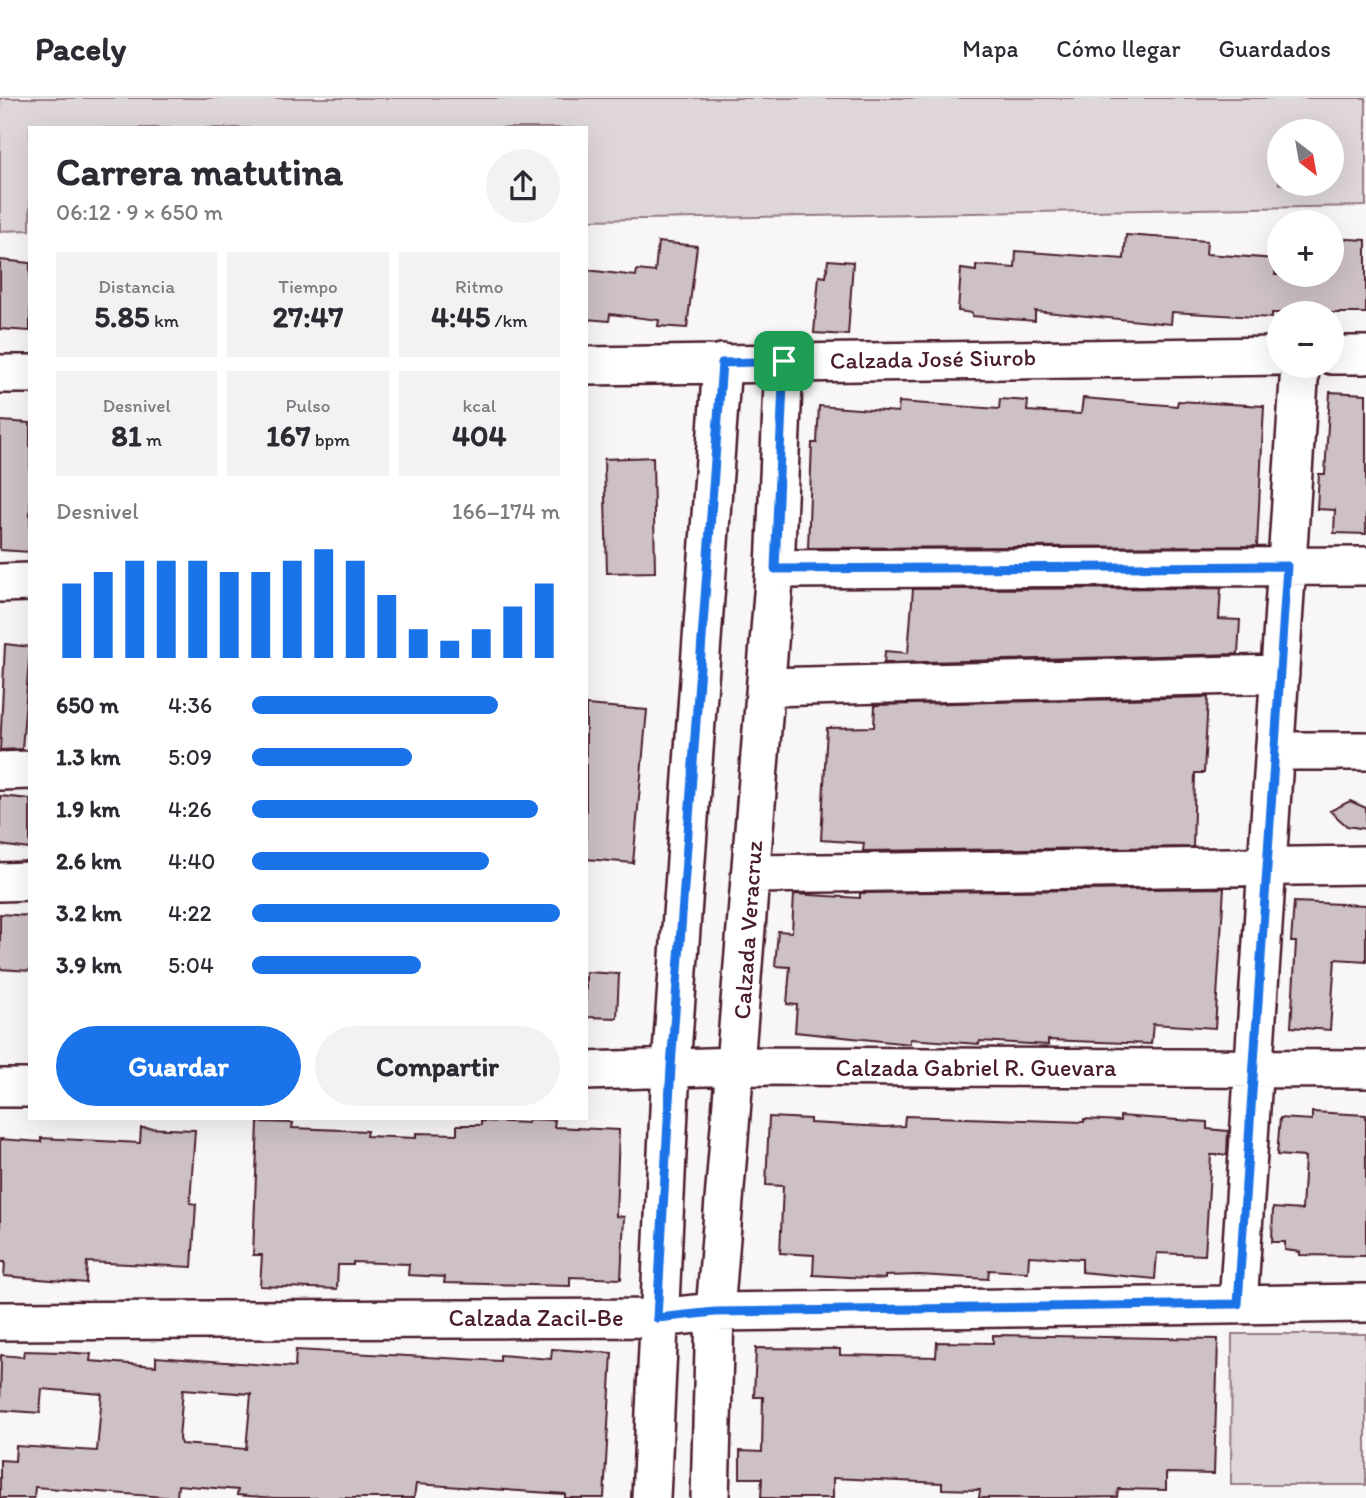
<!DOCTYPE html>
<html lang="es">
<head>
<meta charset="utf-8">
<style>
	:root { --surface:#fff; --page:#f2f2f3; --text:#2b2b33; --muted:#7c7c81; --line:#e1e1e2; --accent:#1a73e8 }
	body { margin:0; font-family:Itim,sans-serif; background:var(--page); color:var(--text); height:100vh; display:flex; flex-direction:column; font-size:26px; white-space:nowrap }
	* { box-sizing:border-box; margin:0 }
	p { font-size:23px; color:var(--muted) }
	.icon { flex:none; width:38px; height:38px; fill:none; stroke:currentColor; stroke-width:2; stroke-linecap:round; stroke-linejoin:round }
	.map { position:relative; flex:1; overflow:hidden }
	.side { position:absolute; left:28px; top:28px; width:560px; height:994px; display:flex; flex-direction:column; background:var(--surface); border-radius:0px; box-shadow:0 7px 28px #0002 }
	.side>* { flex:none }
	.needle { width:46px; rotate:149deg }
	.controls { position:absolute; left:1267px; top:21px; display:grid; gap:14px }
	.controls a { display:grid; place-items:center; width:77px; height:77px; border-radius:50%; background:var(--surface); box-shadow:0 7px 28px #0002; font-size:35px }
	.pin { position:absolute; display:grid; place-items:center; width:60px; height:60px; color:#fff; margin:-30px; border-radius:14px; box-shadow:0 4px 10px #0006 }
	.round { display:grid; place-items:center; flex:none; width:74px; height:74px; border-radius:37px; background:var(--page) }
	.overview { display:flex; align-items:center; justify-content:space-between; height:119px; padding:0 28px }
	h1 { font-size:38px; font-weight:700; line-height:52px }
	.figures { display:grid; grid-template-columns:repeat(3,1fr); gap:10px; height:119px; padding:7px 28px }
	.figures div { display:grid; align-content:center; border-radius:0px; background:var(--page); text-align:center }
	.figures b { font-size:30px; font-weight:700 }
	.figures small { font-size:19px; font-weight:400 }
	.figures p { font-size:19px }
	.chart { height:196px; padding:14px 28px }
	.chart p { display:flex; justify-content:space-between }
	.chart svg { width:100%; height:126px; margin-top:7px; stroke:var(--accent); stroke-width:6 }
	.cta { display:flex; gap:14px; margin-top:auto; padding:14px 28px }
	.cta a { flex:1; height:80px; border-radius:42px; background:var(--accent); color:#fff; font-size:28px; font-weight:700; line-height:80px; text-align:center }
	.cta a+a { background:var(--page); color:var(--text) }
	ul { padding:0 28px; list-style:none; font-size:23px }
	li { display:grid; grid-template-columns:112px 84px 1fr; align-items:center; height:52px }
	li i { height:18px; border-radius:9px; background:var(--accent) }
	header { display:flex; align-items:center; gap:42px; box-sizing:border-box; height:98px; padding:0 35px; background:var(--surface); border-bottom:2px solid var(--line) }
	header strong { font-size:33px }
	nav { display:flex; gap:38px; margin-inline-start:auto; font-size:24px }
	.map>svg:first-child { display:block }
	.green { fill:#ded6d9; stroke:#947a82; stroke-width:2; fill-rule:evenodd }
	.building { fill:#cdc1c4; stroke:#4a1f2b; stroke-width:2; fill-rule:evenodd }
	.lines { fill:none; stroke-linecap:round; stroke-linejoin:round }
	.minor-casing { stroke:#4a1f2b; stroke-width:42 }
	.minor { stroke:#fff; stroke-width:37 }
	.route-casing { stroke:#fff; stroke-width:14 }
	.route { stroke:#1a73e8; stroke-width:9 }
	.labels { text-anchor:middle; stroke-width:5; stroke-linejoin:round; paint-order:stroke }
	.street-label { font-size:24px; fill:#4a1f2b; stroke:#fff }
</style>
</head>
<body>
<header>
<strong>Pacely</strong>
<nav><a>Mapa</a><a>Cómo llegar</a><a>Guardados</a></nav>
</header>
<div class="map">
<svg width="1366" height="1400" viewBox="0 0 1366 1400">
	<rect width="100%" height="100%" fill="#f8f6f7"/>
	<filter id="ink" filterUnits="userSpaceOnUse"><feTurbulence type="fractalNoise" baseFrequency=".0143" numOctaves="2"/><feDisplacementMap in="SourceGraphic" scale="14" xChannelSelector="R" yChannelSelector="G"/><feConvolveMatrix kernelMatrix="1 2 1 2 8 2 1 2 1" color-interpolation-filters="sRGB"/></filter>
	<g filter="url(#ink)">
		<path class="green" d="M0,0H1366V108L586,122V30H30V132L0,133ZM1279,33H1332V86H1279Z
			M1232,1236H1366V1387H1231Z"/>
		<path class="building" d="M1126,137L1207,143L1206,156L1277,161L1275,177H1332V140L1366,142V215H1272V220L1172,214L1171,226L1035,213V223L972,218V215L958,213L961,171L976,173V167L1015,170L1016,153L1124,161Z
			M658,144L697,148L687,230L658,228L659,222L610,216L609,223L586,221V172L636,178L637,172L655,174Z
			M0,162L30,165V233L0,231Z
			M828,162L853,164L848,237L814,235L819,178L826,179Z
			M1330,294L1366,296V436L1334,435L1335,412L1317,411L1319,376H1325Z
			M1083,300L1177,308L1178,303L1264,308L1257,448L808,450L812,345H817L819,308L898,314L899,304L999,311L1000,301L1028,303L1027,313L1081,316Z
			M0,323L30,325V454L0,452Z
			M653,359L655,474L607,475L604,361Z
			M1221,490L1219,521L1240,522L1238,556L884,565L885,553L908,555L913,491Z
			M5,546L30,549L22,651L0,652Z
			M1208,599L1204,675H1195L1193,749L863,753L864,745L821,742L827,630L874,629L875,607Z
			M586,607L647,612L633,765L586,761Z
			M0,698L30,701V751L0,747Z
			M1350,703L1366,710V731L1347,728L1330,713Z
			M1224,790L1215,930L1153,926L1151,946L1048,942V947L980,943L979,946L910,941V946L795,934L797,907L787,906L790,869L775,868L778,833L792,834L794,796L860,800V795Z
			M1294,804L1366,807V863L1335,861L1330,932L1291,929L1296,844H1291Z
			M0,816L30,818V873L0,871Z
			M586,874L619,876L617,920L586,919Z
			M1312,1014L1366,1017V1158L1300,1157V1154L1285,1152V1144H1272L1273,1110L1302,1112L1305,1059L1277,1057L1280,1020L1312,1022Z
			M905,1018L1084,1024V1021L1120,1023V1018L1207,1024V1031L1228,1033L1227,1057H1211L1205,1157L1157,1155L1155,1181L1082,1174V1161L1029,1158L1028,1174L989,1172L988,1181L919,1177L885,1178V1181L813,1177L814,1157L780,1155L783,1088L766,1087L769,1019L810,1021V1025L885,1029L904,1028Z
			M528,1021L555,1022L554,1029L619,1032L616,1118L624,1119L621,1181L570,1179V1188L444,1185L445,1179L408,1177L409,1166L353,1164V1167H338L337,1191L260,1188L262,1157H253L258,1024L293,1025L292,1030L367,1033L366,1038L416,1040V1035L457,1036V1027H481V1023L528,1025Z
			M141,1030L195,1032L190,1105L196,1106L192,1169L87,1164L86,1185L4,1178L5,1164H0V1041L41,1044V1040L140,1045Z
			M993,1237L1218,1241L1214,1376L1166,1375V1392L1118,1391L1117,1399L1066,1400H979L980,1392L942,1391V1385L833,1380V1400H761L762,1380H740V1353L762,1354L763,1299H754L756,1250L840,1251V1257L936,1259L937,1244L993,1245Z
			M552,1251L612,1255L604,1400H565V1396L416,1386L414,1400H275L237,1397L238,1392L178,1387L177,1400L35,1389L34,1400H0V1362L15,1363L16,1348L97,1353L102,1296L42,1291L40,1315L0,1312L1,1257L23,1259L24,1253L61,1254L91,1256L90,1263L156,1268V1259L295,1269L296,1252L500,1263V1257L551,1261ZM183,1291L251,1296L246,1351L181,1346L179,1341Z"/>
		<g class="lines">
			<g class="minor-casing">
				<path id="minor" d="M1332,257H1366
					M586,268L1279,258
					M0,276H30
					M775,471L1366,468
					M0,485L30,484
					M766,589L1280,576
					M1275,653H1366
					M0,673L30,672
					M752,776L1366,767
					M0,784L30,783
					M586,973L737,968L1366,971
					M0,990H30
					M1238,1207L1300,268
					M0,1223L657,1220L715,1214L1366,1205
					M651,1400L671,969L722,265
					M710,1400L715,1214L775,471L784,263"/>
			</g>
			<use href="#minor" class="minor"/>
		</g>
	</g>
	<g class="lines" filter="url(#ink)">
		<g class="route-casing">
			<path id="route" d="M784,263L775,471L1287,468L1238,1206L715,1214L657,1220L671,969L722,265Z"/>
		</g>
		<use href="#route" class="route"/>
	</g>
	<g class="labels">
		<g class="street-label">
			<text transform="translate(933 261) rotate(-1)" y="8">Calzada José Siurob</text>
			<text transform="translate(748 832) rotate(-86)" y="8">Calzada Veracruz</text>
			<text x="976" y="978">Calzada Gabriel R. Guevara</text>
			<text x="536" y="1228">Calzada Zacil-Be</text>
		</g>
	</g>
</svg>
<div class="controls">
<a><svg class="needle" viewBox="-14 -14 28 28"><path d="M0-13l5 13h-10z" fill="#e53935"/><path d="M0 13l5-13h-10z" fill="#7c7c81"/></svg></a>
<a>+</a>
<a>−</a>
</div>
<div class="pin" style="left:784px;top:263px;background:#1e9e55"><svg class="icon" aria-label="arrive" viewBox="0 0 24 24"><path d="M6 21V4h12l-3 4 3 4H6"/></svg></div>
<section class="side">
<div class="overview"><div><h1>Carrera matutina</h1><p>06:12 · 9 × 650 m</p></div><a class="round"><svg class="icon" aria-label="share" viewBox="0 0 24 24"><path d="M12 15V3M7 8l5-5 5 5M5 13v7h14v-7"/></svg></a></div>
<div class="figures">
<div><p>Distancia</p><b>5.85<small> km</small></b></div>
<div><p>Tiempo</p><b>27:47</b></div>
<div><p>Ritmo</p><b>4:45<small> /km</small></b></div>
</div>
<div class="figures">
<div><p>Desnivel</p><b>81<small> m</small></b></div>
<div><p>Pulso</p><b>167<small> bpm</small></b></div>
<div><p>kcal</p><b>404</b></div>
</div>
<div class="chart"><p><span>Desnivel</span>166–174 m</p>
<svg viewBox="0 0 160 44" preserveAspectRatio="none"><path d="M5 44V18M15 44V14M25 44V10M35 44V10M45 44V10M55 44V14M65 44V14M75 44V10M85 44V6M95 44V10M105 44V22M115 44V34M125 44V38M135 44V34M145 44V26M155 44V18"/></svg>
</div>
<ul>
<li><b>650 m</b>4:36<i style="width:80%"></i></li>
<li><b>1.3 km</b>5:09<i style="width:52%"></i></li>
<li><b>1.9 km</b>4:26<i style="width:93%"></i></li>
<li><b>2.6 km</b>4:40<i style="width:77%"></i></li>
<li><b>3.2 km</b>4:22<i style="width:100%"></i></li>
<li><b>3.9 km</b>5:04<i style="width:55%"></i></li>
</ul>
<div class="cta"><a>Guardar</a><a>Compartir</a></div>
</section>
</div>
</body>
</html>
